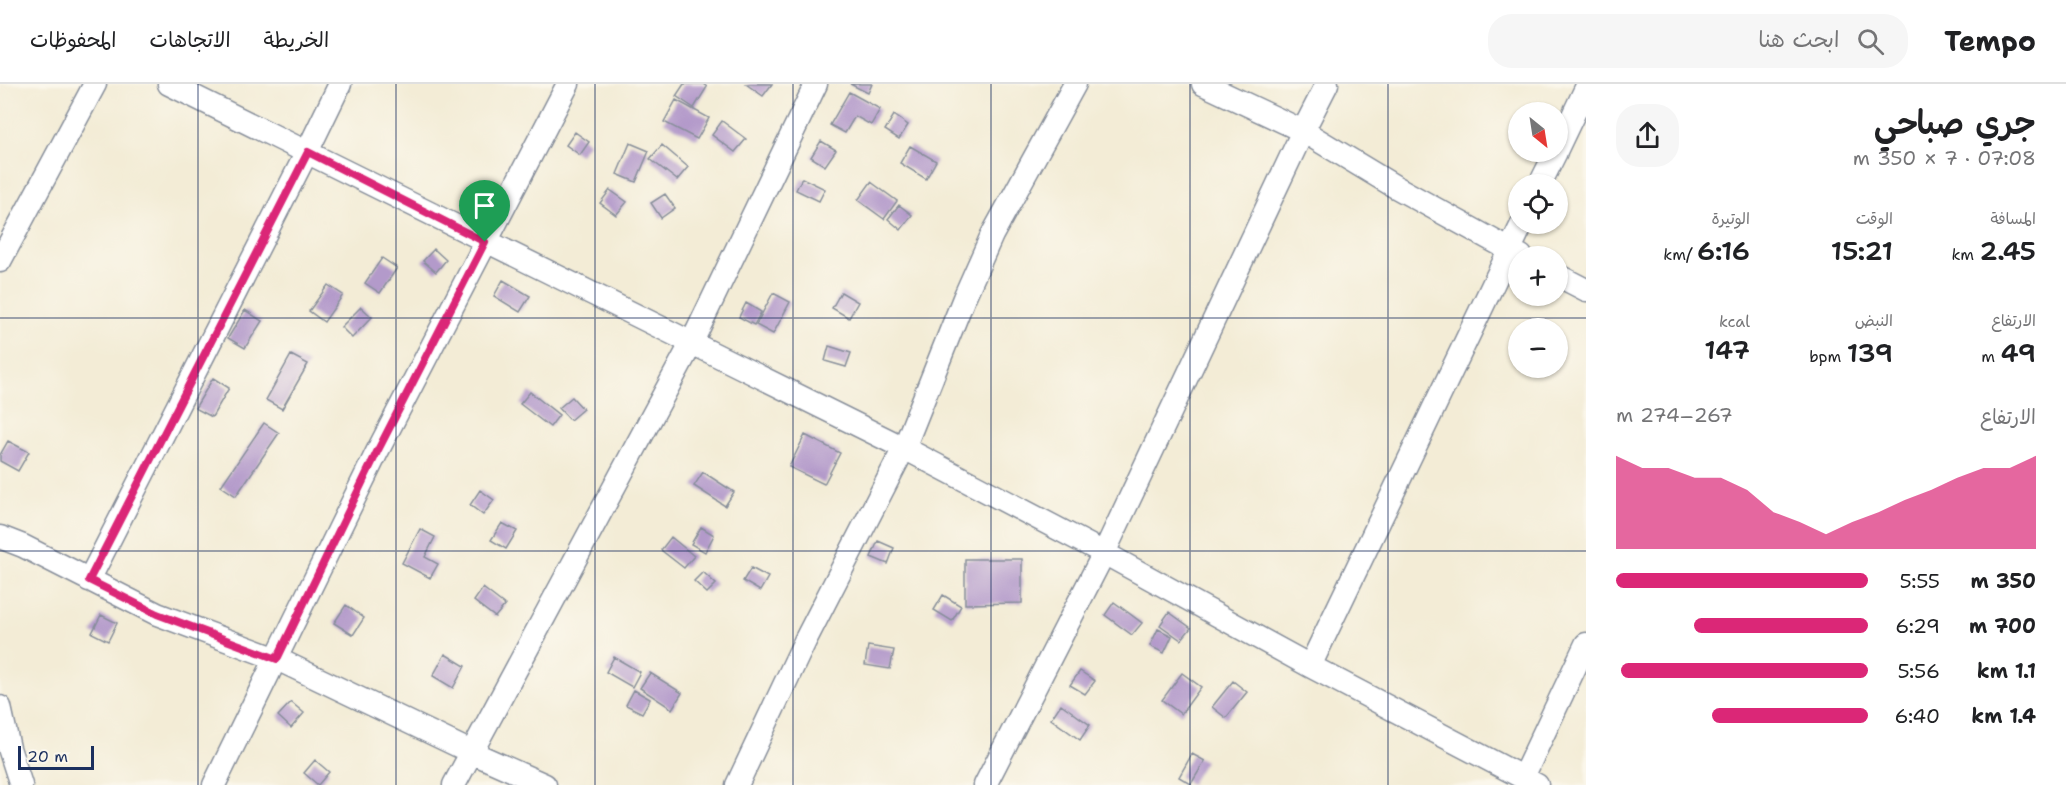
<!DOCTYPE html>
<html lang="ar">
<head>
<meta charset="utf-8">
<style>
	:root { --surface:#fff; --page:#f6f6f6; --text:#202124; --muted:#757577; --line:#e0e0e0; --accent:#db2777 }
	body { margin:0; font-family:"Shantell Sans","Playpen Sans Arabic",sans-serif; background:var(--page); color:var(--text); direction:rtl; height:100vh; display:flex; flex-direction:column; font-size:22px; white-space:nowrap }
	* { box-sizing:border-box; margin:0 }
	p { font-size:20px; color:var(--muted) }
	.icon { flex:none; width:33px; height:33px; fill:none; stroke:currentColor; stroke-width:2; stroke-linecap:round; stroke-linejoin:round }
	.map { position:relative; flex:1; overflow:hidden; direction:ltr }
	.side { display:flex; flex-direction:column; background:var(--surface); width:480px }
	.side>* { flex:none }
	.needle { width:39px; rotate:150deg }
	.fabs { position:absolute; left:1508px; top:18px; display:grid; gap:12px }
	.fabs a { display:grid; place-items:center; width:60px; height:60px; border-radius:50%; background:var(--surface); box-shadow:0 2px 4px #0004; font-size:30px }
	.scale { position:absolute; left:18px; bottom:15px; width:76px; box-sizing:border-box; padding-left:6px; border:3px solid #1b2f5e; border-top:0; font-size:16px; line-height:21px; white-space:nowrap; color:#1b2f5e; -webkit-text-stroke:4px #fbf7ec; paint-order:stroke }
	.pin { position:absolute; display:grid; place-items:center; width:51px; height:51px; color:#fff; margin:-62px -26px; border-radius:50% 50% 50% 0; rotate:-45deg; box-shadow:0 0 6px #0007 }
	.pin .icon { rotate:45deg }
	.round { display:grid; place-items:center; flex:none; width:63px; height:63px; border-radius:24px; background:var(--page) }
	.headline { display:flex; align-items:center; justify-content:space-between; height:102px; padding:0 30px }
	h1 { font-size:33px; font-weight:600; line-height:45px }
	.figures { display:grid; grid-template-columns:repeat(3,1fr); gap:9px; height:102px; padding:6px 30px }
	.figures div { display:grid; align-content:center }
	.figures b { font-size:26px; font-weight:600 }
	.figures small { font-size:16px; font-weight:400 }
	.figures p { font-size:16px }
	.chart { height:168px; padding:12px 30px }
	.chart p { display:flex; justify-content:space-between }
	.chart svg { width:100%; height:108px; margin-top:6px; fill:var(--accent); opacity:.7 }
	ul { padding:0 30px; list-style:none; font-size:20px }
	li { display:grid; grid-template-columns:96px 72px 1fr; align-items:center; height:45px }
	li i { height:15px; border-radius:8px; background:var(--accent) }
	header { display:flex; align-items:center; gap:36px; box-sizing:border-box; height:84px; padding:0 30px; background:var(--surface); border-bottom:2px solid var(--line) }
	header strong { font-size:28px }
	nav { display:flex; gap:33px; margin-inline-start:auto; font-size:21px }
	.search { width:420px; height:54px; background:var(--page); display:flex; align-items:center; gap:15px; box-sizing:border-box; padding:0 21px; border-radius:24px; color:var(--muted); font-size:22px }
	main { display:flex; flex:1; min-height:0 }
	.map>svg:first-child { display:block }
	.building { fill:#b39aca }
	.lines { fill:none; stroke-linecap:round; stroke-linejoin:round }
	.minor-casing { stroke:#878e9a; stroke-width:25 }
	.minor { stroke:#fff; stroke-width:22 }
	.route-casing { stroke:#fff; stroke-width:12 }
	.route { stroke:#db2777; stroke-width:8 }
	.grid { fill:none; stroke:#1b2f5e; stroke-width:1.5; stroke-opacity:0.55 }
</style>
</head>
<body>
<header>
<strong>Tempo</strong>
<div class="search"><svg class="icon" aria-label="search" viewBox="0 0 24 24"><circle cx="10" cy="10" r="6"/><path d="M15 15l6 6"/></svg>ابحث هنا</div>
<nav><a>الخريطة</a><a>الاتجاهات</a><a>المحفوظات</a></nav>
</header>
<main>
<section class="side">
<div class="headline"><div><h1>جري صباحي</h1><p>07:08 · 7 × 350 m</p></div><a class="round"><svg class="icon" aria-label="share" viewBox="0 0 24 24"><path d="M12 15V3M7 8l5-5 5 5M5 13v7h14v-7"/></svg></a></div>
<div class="figures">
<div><p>المسافة</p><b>2.45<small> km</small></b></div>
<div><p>الوقت</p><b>15:21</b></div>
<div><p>الوتيرة</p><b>6:16<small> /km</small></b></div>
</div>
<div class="figures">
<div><p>الارتفاع</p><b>49<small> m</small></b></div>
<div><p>النبض</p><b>139<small> bpm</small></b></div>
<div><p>kcal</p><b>147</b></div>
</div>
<div class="chart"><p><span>الارتفاع</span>267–274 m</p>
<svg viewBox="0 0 160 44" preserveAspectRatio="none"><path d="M0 44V6L10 11L20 11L30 15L40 15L50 20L60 29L70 33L80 38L90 33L100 29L110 24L120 20L130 15L140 11L150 11L160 6V44z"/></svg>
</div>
<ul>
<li><b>350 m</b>5:55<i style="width:100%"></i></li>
<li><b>700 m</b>6:29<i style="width:69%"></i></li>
<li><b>1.1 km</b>5:56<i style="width:98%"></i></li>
<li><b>1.4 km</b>6:40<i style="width:62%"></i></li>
</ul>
</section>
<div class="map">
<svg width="1586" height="701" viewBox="0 0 1586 701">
	<rect width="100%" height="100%" fill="#fbf7ec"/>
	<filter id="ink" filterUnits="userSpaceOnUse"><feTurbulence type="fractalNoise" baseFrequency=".0167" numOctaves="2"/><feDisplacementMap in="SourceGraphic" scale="12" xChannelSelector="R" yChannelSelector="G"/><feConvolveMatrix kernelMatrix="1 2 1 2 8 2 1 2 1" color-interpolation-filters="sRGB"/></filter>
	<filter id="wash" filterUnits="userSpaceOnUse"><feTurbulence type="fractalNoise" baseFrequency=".008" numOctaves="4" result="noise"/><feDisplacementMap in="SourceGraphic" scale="24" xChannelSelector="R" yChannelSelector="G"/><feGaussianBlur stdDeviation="1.35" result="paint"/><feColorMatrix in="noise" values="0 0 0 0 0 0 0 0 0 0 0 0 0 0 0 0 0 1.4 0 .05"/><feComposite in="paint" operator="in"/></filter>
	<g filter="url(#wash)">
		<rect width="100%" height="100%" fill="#f3ecd6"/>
		<g id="blocks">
			<path class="building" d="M684,0H703L707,3L694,24L676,12Z
				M746,0H772L763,12Z
				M850,0H872L868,9Z
				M849,8L880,25L871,41L855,32L845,49L830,41Z
				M676,16L709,34L697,55L664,38Z
				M894,31L908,41L899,55L885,46Z
				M722,37L746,55L735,68L712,51Z
				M575,48L589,58L580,71L566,61Z
				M821,57L836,66L825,82L811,73Z
				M630,59L649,67L636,98L617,90Z
				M662,61L688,83L677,96L650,75Z
				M910,62L936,77L926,95L900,79Z
				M802,94L825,105L819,117L796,106Z
				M871,98L897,117L884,135L858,116Z
				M610,106L627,118L616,131L600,119Z
				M665,110L675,124L661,134L651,119Z
				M899,121L912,131L901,146L888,135Z
				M434,165L446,176L436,188L423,177Z
				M382,174L397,184L380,209L365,199Z
				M503,196L530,212L520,228L494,212Z
				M328,201L343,211L324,238L309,227Z
				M841,208L858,218L849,234L832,224Z
				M773,209L790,218L773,250L756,241Z
				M746,219L761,228L754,241L739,233Z
				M361,223L372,233L352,254L341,243Z
				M245,226L262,237L245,264L228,254Z
				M829,262L851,269L846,283L825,277Z
				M291,271L308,280L282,325L266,316Z
				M213,294L229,304L212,333L195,324Z
				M530,308L559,331L550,343L520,320Z
				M572,313L583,325L570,336L559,324Z
				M264,339L279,349L236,412L221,402Z
				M805,351L840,369L824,400L789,383Z
				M8,357L29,368L18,387L0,377V371Z
				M703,388L734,408L725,422L694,402Z
				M480,406L494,416L483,431L470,421Z
				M502,439L517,447L506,465L491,456Z
				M701,443L714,451L705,468L691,460Z
				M420,445L435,453L425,473L438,480L430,494L402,479Z
				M671,453L694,472L684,484L661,466Z
				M878,457L894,464L888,480L871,473Z
				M965,475H1022V519L965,520Z
				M751,484L768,493L760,507L743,497Z
				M703,488L716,500L707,509L694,497Z
				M483,504L505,521L495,533L474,517Z
				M943,511L961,522L952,537L934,526Z
				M1114,518L1142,539L1132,551L1105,531Z
				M346,521L364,534L353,551L334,539Z
				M1169,528L1191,544L1181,556L1160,541Z
				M101,531L117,539L108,557L92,549Z
				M1158,545L1172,552L1164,569L1150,562Z
				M868,562L894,566L890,585L865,581Z
				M445,570L465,582L453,604L433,592Z
				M614,573L640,588L632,603L606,588Z
				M1080,587L1095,597L1085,610L1070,601Z
				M650,589L682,609L672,625L640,604Z
				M1182,589L1201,603L1181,630L1162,616Z
				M1233,597L1247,608L1226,634L1212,623Z
				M634,606L650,615L642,629L626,621Z
				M291,618L304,629L291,644L278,632Z
				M1061,620L1090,641L1080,656L1051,635Z
				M1192,670L1205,677L1191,700L1179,693Z
				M315,676L329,688L318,701L304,689Z"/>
		</g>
	</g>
	<g filter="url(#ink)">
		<use href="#blocks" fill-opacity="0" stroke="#878e9a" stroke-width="1.5"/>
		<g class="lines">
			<g class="minor-casing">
				<path id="minor" d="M169,0L904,364L1104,469L1310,582L1537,701
					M1203,0L1303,47L1394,102L1521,172
					M1557,65L1586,4
					M1540,100L1556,68
					M0,177L95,0
					M1557,191L1586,206
					M0,453L23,462L157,530L277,575L471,668L545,701
					M89,496L307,68L340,0
					M1310,582L1522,140
					M0,623L9,664L21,701
					M1523,693L1586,560
					M214,701L377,368L568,0
					M454,701L691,260L816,0
					M737,701L805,557L904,364L964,214L992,151L1075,0
					M985,701L1104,469L1303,47L1327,0"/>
			</g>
			<use href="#minor" class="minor"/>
		</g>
	</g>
	<g class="lines" filter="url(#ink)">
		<g class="route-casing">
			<path id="route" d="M308,68L485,158L377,368L277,575L157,530L89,496Z"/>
		</g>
		<use href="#route" class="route"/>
	</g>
	<path class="grid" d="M198,0V701M396,0V701M595,0V701M793,0V701M991,0V701M1190,0V701M1388,0V701M0,234H1586M0,467H1586"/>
</svg>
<div class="fabs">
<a><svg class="needle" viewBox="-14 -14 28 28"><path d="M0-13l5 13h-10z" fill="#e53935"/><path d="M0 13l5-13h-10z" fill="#757577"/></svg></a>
<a><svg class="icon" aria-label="locate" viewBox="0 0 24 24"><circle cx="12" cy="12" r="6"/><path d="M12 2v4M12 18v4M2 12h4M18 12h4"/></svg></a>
<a>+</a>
<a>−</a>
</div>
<div class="scale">20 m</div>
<div class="pin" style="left:485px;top:158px;background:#1e9e55"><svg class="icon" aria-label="arrive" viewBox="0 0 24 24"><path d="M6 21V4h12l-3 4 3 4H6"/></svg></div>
</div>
</main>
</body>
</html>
